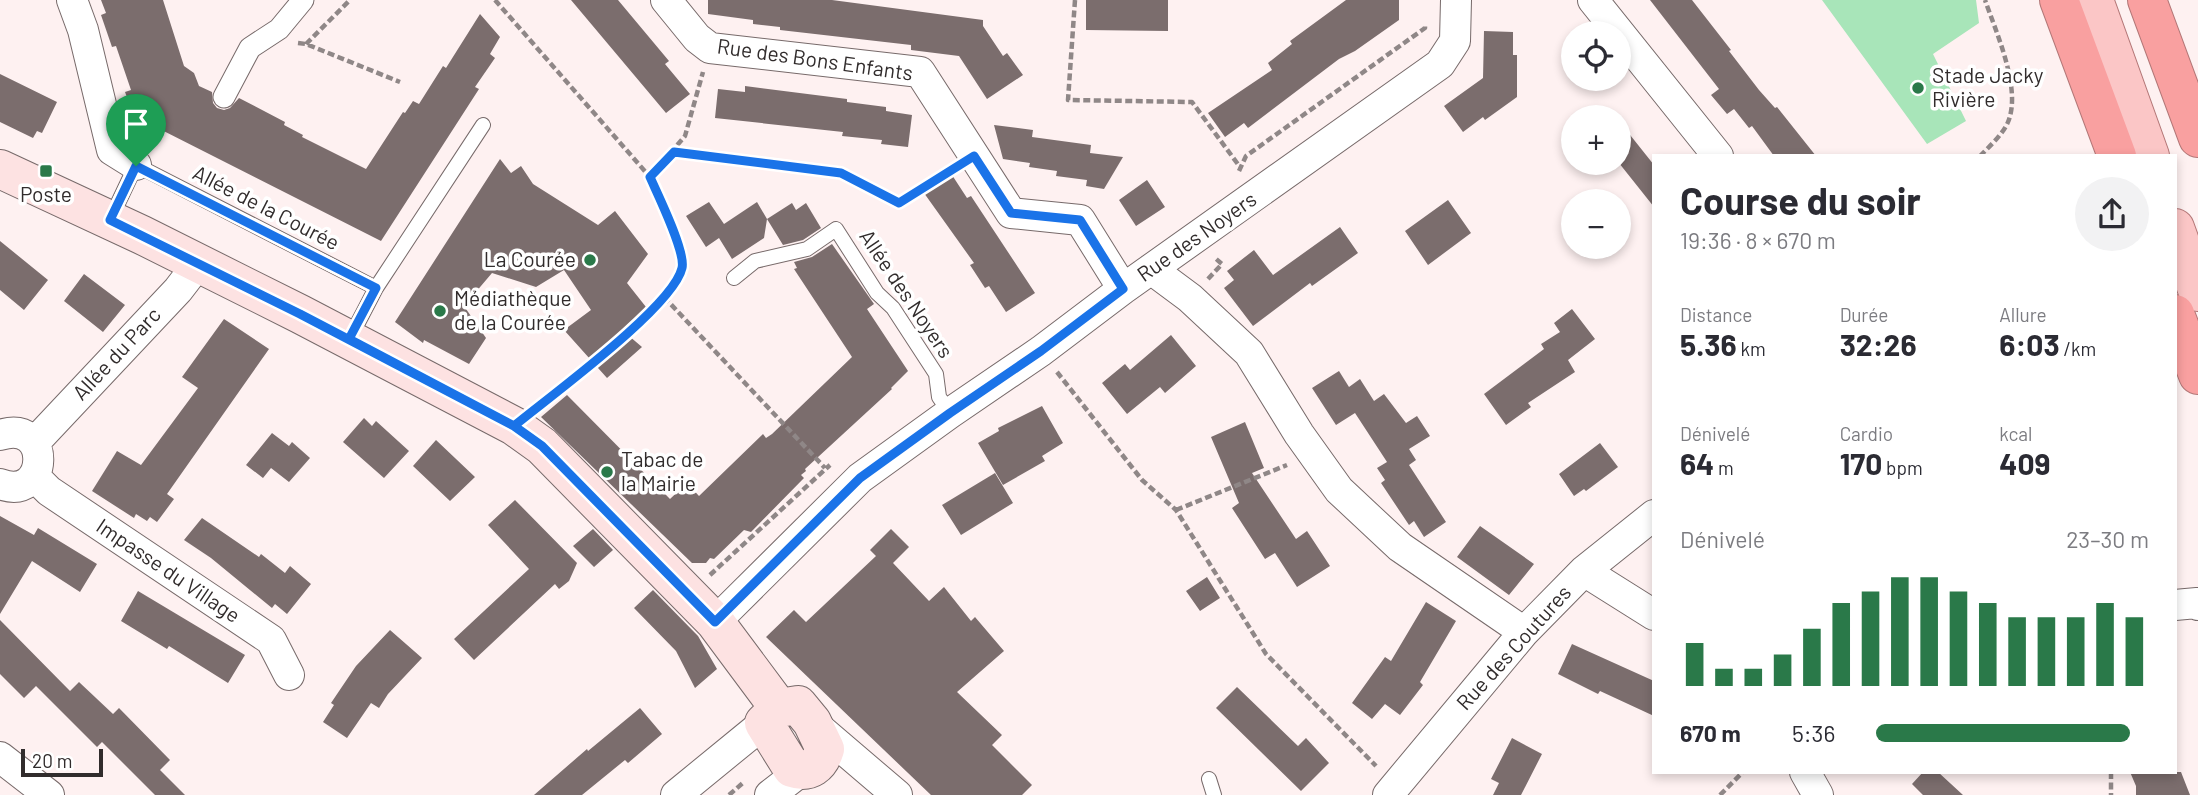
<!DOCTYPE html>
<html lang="fr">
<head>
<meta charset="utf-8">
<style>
	:root { --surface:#fff; --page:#f2f2f3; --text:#2b2b33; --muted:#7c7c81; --accent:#2a7949 }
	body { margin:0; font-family:Barlow,sans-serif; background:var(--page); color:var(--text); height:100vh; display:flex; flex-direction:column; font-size:26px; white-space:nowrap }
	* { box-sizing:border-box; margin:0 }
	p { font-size:23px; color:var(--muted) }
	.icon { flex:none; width:38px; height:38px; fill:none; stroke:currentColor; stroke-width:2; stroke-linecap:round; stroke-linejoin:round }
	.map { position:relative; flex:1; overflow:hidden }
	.side { position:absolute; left:1652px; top:154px; width:525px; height:620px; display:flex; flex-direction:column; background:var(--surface); border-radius:0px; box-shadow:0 4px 10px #0003 }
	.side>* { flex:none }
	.fabs { position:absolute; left:1561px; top:21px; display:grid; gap:14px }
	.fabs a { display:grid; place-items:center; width:70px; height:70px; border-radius:50%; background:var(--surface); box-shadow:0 4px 10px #0003; font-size:35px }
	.scale { position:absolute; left:21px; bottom:18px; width:82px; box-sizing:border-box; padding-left:7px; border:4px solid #312c2c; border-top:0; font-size:19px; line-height:24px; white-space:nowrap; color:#312c2c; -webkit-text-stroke:5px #fff; paint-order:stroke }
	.pin { position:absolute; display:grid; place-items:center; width:60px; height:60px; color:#fff; margin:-72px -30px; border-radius:50% 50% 50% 0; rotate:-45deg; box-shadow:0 0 7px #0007 }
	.pin .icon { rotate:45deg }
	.round { display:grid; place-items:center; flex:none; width:74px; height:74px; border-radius:37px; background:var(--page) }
	.headline { display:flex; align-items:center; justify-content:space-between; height:119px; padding:0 28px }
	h1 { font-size:38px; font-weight:700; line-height:52px }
	.stats { display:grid; grid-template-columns:repeat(3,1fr); gap:10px; height:119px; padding:7px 28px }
	.stats div { display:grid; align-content:center }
	.stats b { font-size:30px; font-weight:700 }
	.stats small { font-size:19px; font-weight:400 }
	.stats p { font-size:19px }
	.chart { height:196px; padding:14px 28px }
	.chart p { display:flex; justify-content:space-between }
	.chart svg { width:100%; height:126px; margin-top:7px; stroke:var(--accent); stroke-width:6 }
	ul { padding:0 28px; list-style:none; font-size:23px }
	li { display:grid; grid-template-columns:112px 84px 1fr; align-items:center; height:52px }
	li i { height:18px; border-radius:9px; background:var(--accent) }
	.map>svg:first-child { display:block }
	.green { fill:#a8e5b9 }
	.building { fill:#7b6d6d }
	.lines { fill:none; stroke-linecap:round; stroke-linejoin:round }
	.service-casing { stroke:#776a6a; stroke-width:16 }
	.pedestrian-casing { stroke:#776a6a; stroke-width:23 }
	.minor-casing { stroke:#776a6a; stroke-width:32 }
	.secondary-casing { stroke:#776a6a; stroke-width:40 }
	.primary-casing { stroke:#b37777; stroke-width:40 }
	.motorway-casing { stroke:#b37777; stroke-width:40 }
	.path { stroke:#8f8787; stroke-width:4.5; stroke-dasharray:7 3.5; stroke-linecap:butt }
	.service { stroke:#fff; stroke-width:14 }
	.pedestrian { stroke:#fff; stroke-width:21 }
	.minor { stroke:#fff; stroke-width:30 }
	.secondary { stroke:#fde2e2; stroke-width:38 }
	.primary { stroke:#fbc6c6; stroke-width:38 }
	.motorway { stroke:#f9a0a0; stroke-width:38 }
	.route-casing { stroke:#fff; stroke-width:14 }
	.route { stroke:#1a73e8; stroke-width:9 }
	.poi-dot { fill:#2a7949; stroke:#fff; stroke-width:2.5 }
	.labels { text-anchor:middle; stroke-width:7; stroke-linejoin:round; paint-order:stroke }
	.street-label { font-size:21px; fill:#312c2c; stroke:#fff }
	.poi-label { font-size:21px; fill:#312c2c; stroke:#fff; text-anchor:start }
</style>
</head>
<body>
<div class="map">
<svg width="2198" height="795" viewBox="0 0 2198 795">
	<rect width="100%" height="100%" fill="#fef1f1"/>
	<path class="green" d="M1822,0H1976L1979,23L1933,54L1966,121L1927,144Z"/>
	<path class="building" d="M101,0H163L184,66L194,73L199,86L212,92L213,103L217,108L224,110L230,108L239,98L285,122L284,125L303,135L302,137L366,169L403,112L405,113L413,101L419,104L443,66L446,68L480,14L500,37L490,54L495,58L475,87L479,89L381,241L134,116L125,92L131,90L116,46L112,47L101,15L106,13Z
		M571,0H618L669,61L665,64L690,94L666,113Z
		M708,0H832L983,20V26L1003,56L1007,53L1023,75L987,99L959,56L911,50V45L780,30V27L753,24V20L708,14Z
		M1086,0H1168V31L1086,30Z
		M1346,0H1399V20L1355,51L1339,59L1248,128L1244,123L1225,137L1208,113L1272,70L1268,63L1292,44L1290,41Z
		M1650,0H1692L1731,50L1729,51L1759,90L1775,108L1777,107L1816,156H1774L1752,126L1749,128L1734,109L1727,114L1711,95L1719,89Z
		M1484,31L1513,32V55H1517V97L1485,120L1483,117L1463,132L1444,106L1483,78Z
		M0,74L57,102L42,133L37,131L33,138L0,122Z
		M745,86L847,99V102L886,107V111L912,115L908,147L881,144L882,140L842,136L843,132L715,118L718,89L745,92Z
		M1619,121L1654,165V207L1619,163Z
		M994,125L1033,130L1032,137L1091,145L1090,153L1123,157L1104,189L1086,186L1087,180L1056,176L1057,171L1029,167L1030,163L1003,159Z
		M500,159L511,173L521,166L533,184L598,225L615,211L648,254L627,283L646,307L622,330L642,347L607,378L564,330L591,310L564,270L536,287L492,273L464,306L486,338L469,364L424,340L423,343L395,322Z
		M952,175L967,198L971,196L1035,293L1006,312L989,286L985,288L970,265L974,263L924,193Z
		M1147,180L1165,207L1136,226L1119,200Z
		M1448,200L1471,233L1428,265L1405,231Z
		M709,202L724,224L757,202L767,219L764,238L732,259L719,238L706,247L686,216Z
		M792,203L796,210L806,203L821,228L803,240L783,245L767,219Z
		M1340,227L1358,253L1312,286L1310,283L1253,326L1224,288L1234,280L1227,271L1254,250L1273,275Z
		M0,241L48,280L24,310L0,290Z
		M832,244L874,304L867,309L908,371L891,388L892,389L805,469L806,471L801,475L804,478L751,532L744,530L714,559L710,558L706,563H692L541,417L567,395L670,499L687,483L699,496L763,434L766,438L772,434L852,357L794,269L797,268L794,262L812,257Z
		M84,274L125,305L103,332L64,301Z
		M1572,309L1595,339L1568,360L1575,372L1528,403L1531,407L1506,425L1484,394L1544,349L1541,344L1560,332L1554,323Z
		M224,319L269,349L167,494L174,499L157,522L150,517L147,521L136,514L134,518L92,491L117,451L141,465L198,388L182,377Z
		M1171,335L1196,366L1165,393L1160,387L1127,414L1102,383L1125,364L1130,370Z
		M1339,371L1349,387L1360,379L1374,401L1384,394L1406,423L1417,416L1430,436L1409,449L1416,460L1409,465L1446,522L1424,537L1414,521L1409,525L1381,483L1385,480L1377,468L1387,462L1355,413L1336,425L1312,388Z
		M1042,406L1063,443L1042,456L1045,461L1003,485L978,443L999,431L998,428Z
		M364,418L372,426L376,421L409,451L384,478L343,442Z
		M1245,422L1264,468L1252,473L1296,539L1307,531L1330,566L1297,587L1275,553L1265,559L1232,508L1239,503L1211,437Z
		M272,433L289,446L292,442L310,458L289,482L271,468L263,478L246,465Z
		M436,440L475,477L450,501L413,466Z
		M1600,443L1618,467L1586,491L1584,489L1574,496L1559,474Z
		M995,473L1013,503L961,535L942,505Z
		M515,500L577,563L569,581L559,589L555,584L474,660L454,639L529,569L488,525Z
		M0,516L34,535L38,528L97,564L80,592L32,561L0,614Z
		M202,518L259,557L261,554L285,573L290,566L311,584L287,614L275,604L272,608L211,558L184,540Z
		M1480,526L1534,564L1509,595L1457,557Z
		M593,529L613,550L594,567L573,546Z
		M891,529L909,547L893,563L929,601L944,587L971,621L975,617L1004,651L957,692L1002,735L992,745L1032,785L1022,795H931L766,637L794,610L806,622L876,556L870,550Z
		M1207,577L1220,598L1200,611L1186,591Z
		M653,590L698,636L717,669L695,688L676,651L634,608Z
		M138,591L245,655L228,683L169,646L167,649L121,621Z
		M1426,602L1456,621L1420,682L1423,685L1400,715L1385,704L1372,719L1352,703L1385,657L1391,661Z
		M0,620L70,691L79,682L113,714L119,708L170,760L160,770L185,795H155L102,742L97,747L36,686L24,698L0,674Z
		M390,630L422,658L388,694L379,708L371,703L347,738L323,722L334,705L331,703L356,666Z
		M1572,644L1654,681V716L1600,691L1598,694L1558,674Z
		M1237,687L1298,746L1306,738L1329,763L1301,791L1216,708Z
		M640,708L662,734L628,763L625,760L582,795H534L587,749L588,751Z
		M1512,738L1542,754L1521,795H1493L1499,783L1491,779Z
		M1923,772H1938L1963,795H1923L1912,784Z
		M2130,772H2181L2190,795H2136V786Z"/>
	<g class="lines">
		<g class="service-casing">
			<path id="service" d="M111,218L136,165L376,288
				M734,278L755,261L807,249L836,229L877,293L893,308L936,374L939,397L950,413
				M350,338L376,288L483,125
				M1209,779L1214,795"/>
		</g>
		<g class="pedestrian-casing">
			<path id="pedestrian" d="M224,97L250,48L279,29L303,0"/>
		</g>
		<g class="minor-casing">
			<path id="minor" d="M72,0L83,30L112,150L136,165
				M666,0L697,38L710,48L920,72L1011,213L1080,220L1123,289
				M1593,0L1718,156
				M1151,269L1190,298L1249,353L1299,434L1339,490L1400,547L1524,632
				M0,435C53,418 49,503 0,484
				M34,443L178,290L198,264
				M34,476L49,491L271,640L289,675
				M1584,571L1654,615
				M2175,605L2197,603L2198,605
				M715,622L860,478L950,413L1041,351L1123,289L1440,64L1455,41L1456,0
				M815,725L897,795
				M0,757L49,795
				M1805,772L1818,795
				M676,795L764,723
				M770,795L801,771
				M1388,795L1524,632L1584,571L1654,515"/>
		</g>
		<g class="secondary-casing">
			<path id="secondary" d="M0,169L142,235L300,314L514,426L542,446L715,622L779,708
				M798,705L812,722L825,749C820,765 810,774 792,768L764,723L779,708Z"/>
		</g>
		<g class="primary-casing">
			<path id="primary" d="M2094,0L2150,156
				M2175,228L2198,292"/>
		</g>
		<g class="motorway-casing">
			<path id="motorway" d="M2059,0L2117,156
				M2147,0L2198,138
				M2175,314L2198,375"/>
		</g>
		<path class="path" d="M495,0L650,177L680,248L683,267L675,285L645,319L538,406
			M1075,0L1068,100L1192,102L1240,167
			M298,43L306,44L400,82
			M306,44L350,0
			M674,152L841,173L899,203L953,170
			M1980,156C1990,146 2003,134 2008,122C2022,89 1996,32 1985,0
			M1239,171L1246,156L1425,28V25
			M650,177L685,136L703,72
			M1208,279L1222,264L1215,258
			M664,297L825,468
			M1057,372L1142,480L1176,510L1266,654L1376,766
			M1176,510L1287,465
			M710,575L830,465
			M2111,772V795
			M729,795L744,782
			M1720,795L1743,772"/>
		<use href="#service" class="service"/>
		<use href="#pedestrian" class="pedestrian"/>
		<use href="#minor" class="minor"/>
		<use href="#secondary" class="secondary"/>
		<use href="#primary" class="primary"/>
		<use href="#motorway" class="motorway"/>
	</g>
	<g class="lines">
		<g class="route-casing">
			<path id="route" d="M136,166L110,220L300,314L514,426L542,446L715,622L860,478L950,413L1041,351L1123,289L1080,220L1011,213L974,156L899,203L841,173L674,152L650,177C658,195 686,252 682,268C673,307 549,397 514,426L349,339L376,288L136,166"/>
		</g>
		<use href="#route" class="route"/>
	</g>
	<g class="poi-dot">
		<circle cx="1918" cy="88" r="7"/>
		<rect x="39" y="164" width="14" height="14" rx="3.5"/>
		<circle cx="590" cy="260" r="7"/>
		<circle cx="440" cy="311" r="7"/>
		<circle cx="607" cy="472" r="7"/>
	</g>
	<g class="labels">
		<g class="street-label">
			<text transform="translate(815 60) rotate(8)" y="7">Rue des Bons Enfants</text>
			<text transform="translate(266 208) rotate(27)" y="7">Allée de la Courée</text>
			<text transform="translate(1197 237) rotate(-35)" y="7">Rue des Noyers</text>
			<text transform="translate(906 294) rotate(56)" y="7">Allée des Noyers</text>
			<text transform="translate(117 354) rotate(-47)" y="7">Allée du Parc</text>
			<text transform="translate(168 571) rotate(34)" y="7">Impasse du Village</text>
			<text transform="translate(1514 648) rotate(-48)" y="7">Rue des Coutures</text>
		</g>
		<g class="poi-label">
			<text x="1932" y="83">Stade Jacky<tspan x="1932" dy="24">Rivière</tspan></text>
			<text x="46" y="202" text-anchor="middle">Poste</text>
			<text x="576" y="267" text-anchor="end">La Courée</text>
			<text x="454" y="306">Médiathèque<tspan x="454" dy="24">de la Courée</tspan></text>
			<text x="621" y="467">Tabac de<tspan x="621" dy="24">la Mairie</tspan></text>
		</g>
	</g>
</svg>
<div class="fabs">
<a><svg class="icon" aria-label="locate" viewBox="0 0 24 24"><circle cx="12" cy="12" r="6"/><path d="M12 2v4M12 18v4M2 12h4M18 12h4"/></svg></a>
<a>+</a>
<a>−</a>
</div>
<div class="scale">20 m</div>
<div class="pin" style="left:136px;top:166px;background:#1e9e55"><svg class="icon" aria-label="arrive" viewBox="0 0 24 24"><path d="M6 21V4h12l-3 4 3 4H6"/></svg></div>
<section class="side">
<div class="headline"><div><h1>Course du soir</h1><p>19:36 · 8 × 670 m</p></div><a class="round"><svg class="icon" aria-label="share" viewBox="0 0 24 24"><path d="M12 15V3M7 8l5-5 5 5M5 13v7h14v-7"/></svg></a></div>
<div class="stats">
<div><p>Distance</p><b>5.36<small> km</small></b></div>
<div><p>Durée</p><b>32:26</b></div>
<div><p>Allure</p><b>6:03<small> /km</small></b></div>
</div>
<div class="stats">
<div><p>Dénivelé</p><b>64<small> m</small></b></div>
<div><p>Cardio</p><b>170<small> bpm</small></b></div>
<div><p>kcal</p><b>409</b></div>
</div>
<div class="chart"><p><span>Dénivelé</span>23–30 m</p>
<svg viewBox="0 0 160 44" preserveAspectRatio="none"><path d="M5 44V29M15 44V38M25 44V38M35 44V33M45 44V24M55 44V15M65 44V11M75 44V6M85 44V6M95 44V11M105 44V15M115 44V20M125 44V20M135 44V20M145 44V15M155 44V20"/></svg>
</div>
<ul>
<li><b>670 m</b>5:36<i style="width:93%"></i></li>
</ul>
</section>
</div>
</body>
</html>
